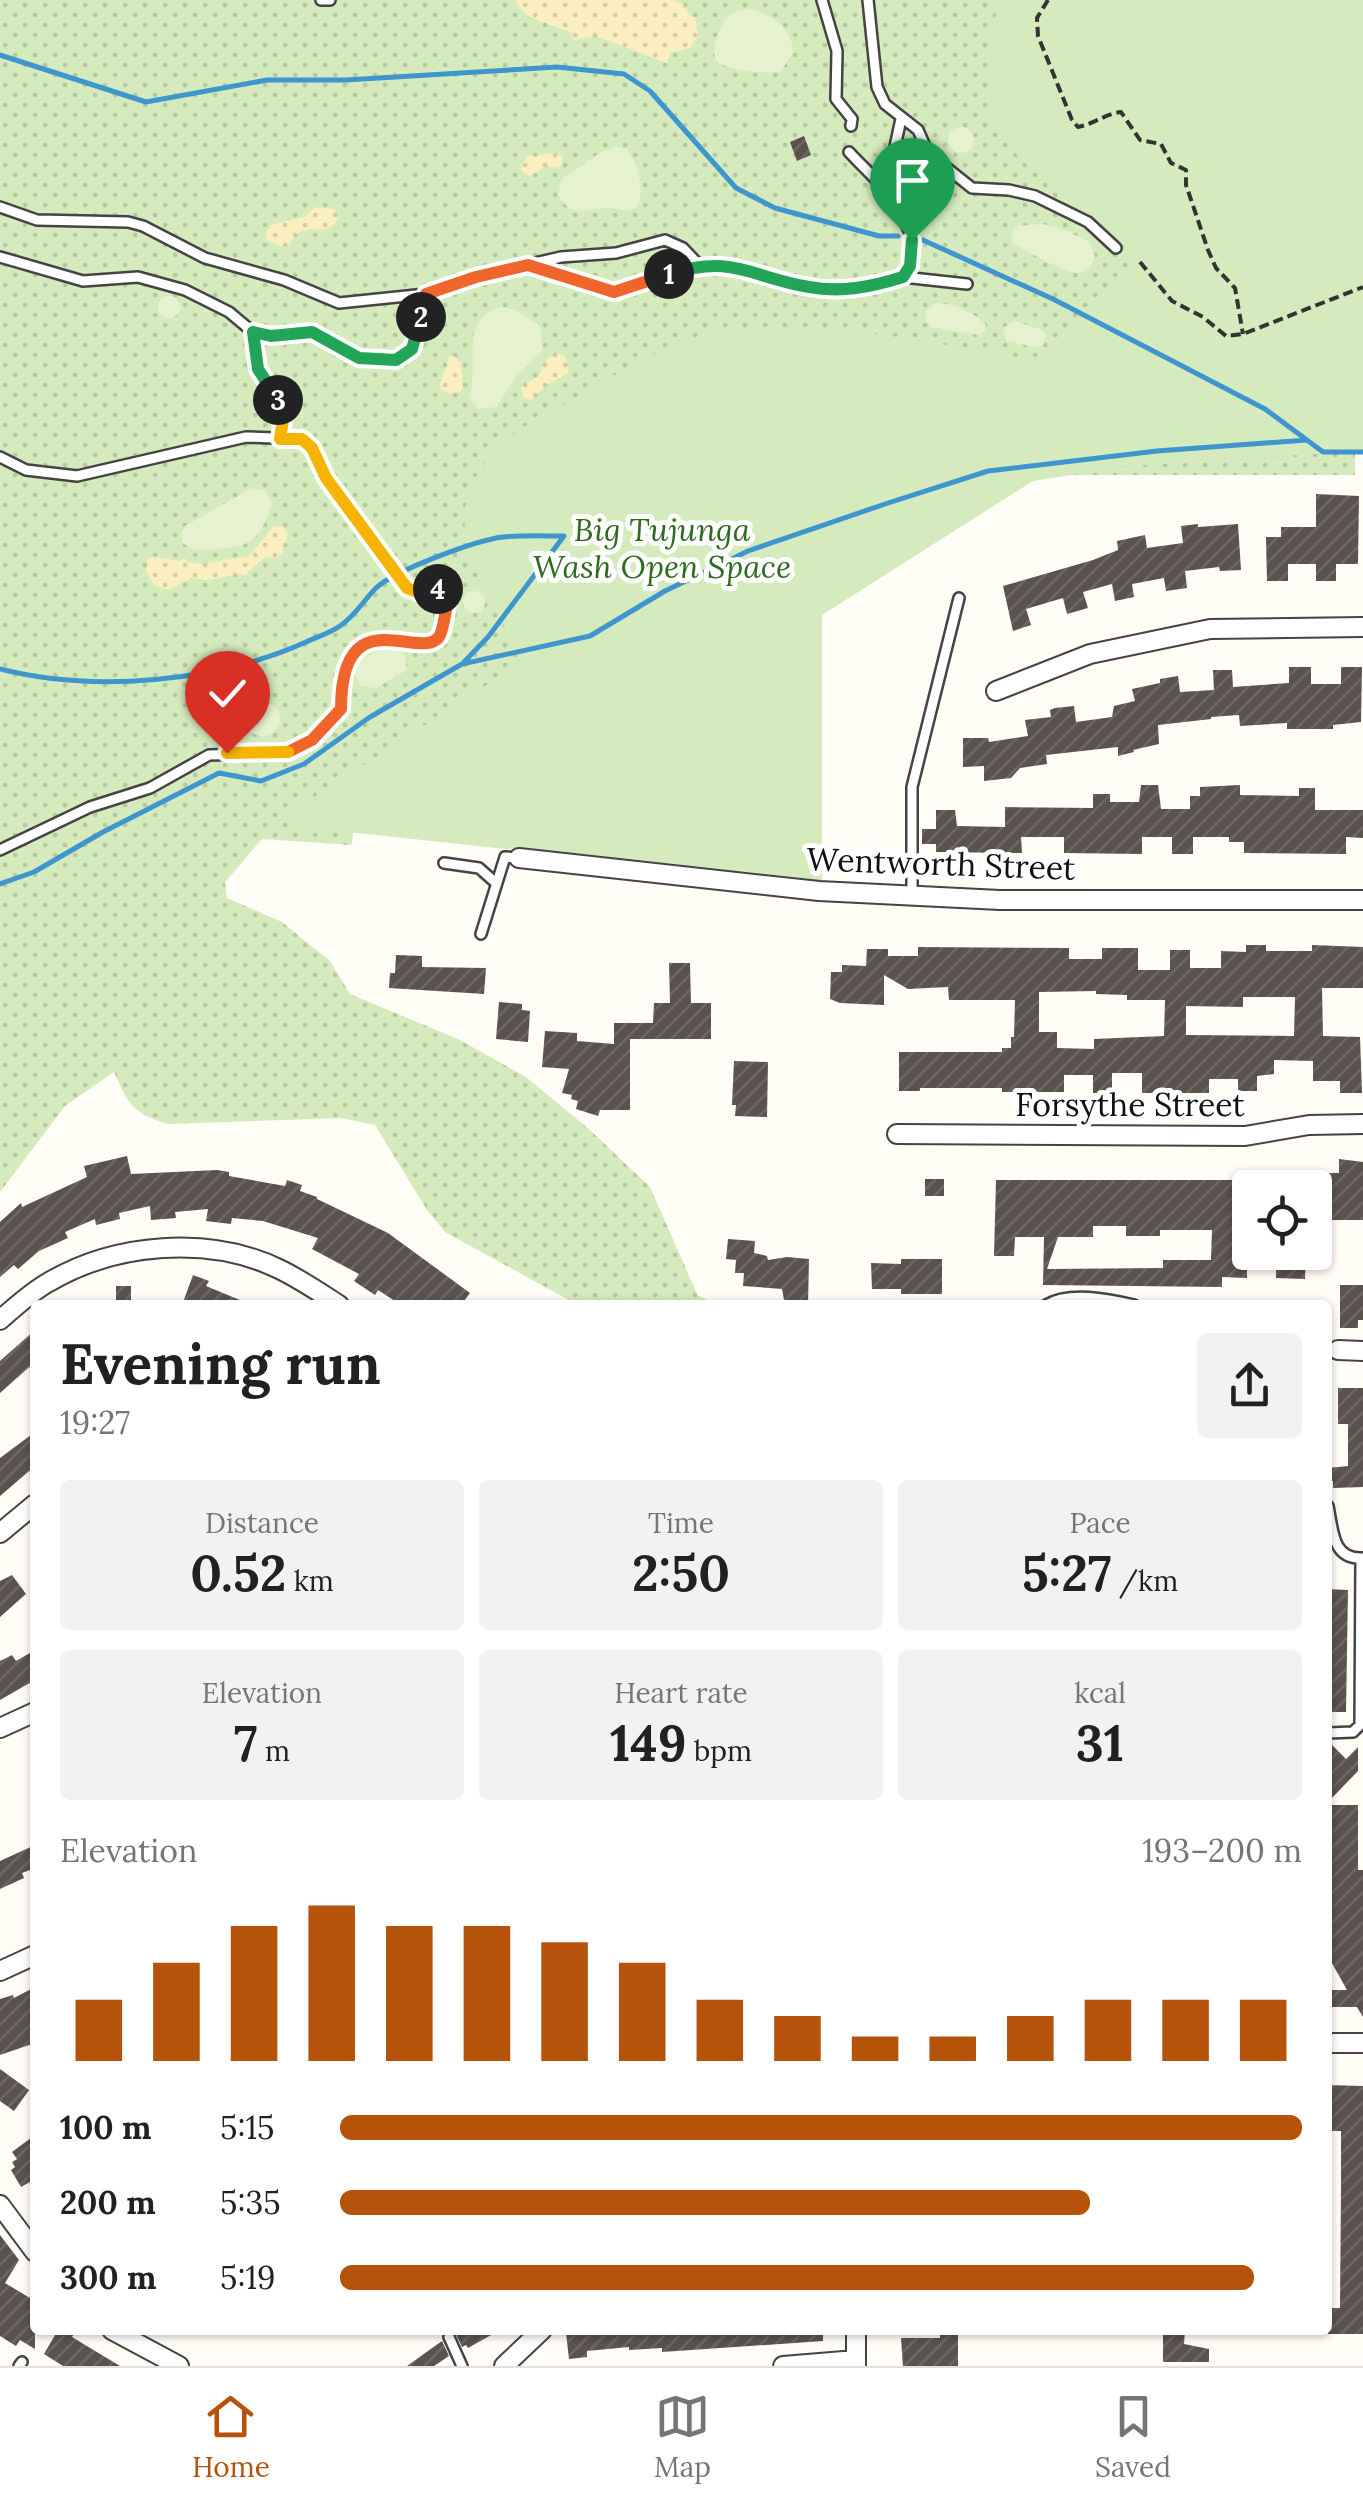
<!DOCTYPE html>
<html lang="en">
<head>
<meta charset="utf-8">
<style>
	:root { --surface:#fff; --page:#f2f2f2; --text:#202124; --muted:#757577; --line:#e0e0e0; --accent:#b45309 }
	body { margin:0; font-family:Lora,serif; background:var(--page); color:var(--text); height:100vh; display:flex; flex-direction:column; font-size:38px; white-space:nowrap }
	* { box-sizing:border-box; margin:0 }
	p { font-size:32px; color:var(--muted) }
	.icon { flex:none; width:55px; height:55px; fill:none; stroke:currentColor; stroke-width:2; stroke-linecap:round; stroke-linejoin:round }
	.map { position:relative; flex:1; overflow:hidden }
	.drawer { position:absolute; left:30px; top:1300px; width:1302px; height:1035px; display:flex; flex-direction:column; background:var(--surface); border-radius:10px; box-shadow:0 2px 8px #0004 }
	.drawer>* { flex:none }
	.controls { position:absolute; left:1232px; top:1170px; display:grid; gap:20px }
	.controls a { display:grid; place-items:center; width:100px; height:100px; border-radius:10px; background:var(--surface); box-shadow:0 2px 8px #0004; font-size:50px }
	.pin { position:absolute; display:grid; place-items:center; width:85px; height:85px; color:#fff; margin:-102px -42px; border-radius:50% 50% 50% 0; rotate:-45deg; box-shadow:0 0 10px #0007 }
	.pin .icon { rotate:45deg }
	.km { position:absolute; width:50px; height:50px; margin:-25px; border-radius:50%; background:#222; color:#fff; font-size:28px; line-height:50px; text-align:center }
	.round { display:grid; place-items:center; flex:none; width:105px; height:105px; border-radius:10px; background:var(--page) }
	.overview { display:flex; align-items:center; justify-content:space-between; height:170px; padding:0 30px }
	h1 { font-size:55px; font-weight:800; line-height:75px }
	.stats { display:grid; grid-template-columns:repeat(3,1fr); gap:15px; height:170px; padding:10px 30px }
	.stats div { display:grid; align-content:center; border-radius:10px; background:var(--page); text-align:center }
	.stats b { font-size:50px; font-weight:800 }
	.stats small { font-size:28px; font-weight:400 }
	.stats p { font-size:28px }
	.chart { height:280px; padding:20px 30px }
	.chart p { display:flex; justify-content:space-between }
	.chart svg { width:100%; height:180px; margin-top:10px; stroke:var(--accent); stroke-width:6 }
	ul { padding:0 30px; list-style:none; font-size:32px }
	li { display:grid; grid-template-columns:160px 120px 1fr; align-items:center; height:75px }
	li i { height:25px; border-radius:12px; background:var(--accent) }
	.dock { display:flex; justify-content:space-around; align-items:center; height:140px; border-top:2px solid var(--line); background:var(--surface); font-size:28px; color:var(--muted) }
	.dock a { display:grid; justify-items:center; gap:5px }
	.dock .selected { color:var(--accent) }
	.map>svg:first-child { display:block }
	.grass { fill:url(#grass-dots) }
	.sand { fill:url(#sand-dots) }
	.park { fill:#d5ebbd }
	.pitch { fill:#e6f2cf }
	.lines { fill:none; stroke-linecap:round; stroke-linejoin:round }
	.stream { stroke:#3f96cf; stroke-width:5 }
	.building { fill:url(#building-hatch); fill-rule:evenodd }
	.service-casing { stroke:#444; stroke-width:14 }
	.minor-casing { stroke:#444; stroke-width:22 }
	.path { stroke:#333; stroke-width:4; stroke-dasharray:10 5; stroke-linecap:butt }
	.service { stroke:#fff; stroke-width:9 }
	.minor { stroke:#fff; stroke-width:18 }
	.split-1-casing { stroke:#fff; stroke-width:20 }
	.split-2-casing { stroke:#fff; stroke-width:20 }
	.split-3-casing { stroke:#fff; stroke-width:20 }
	.split-4-casing { stroke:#fff; stroke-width:20 }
	.split-5-casing { stroke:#fff; stroke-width:20 }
	.split-6-casing { stroke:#fff; stroke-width:20 }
	.split-1 { stroke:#22a559; stroke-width:12 }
	.split-2 { stroke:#f0652b; stroke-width:12 }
	.split-3 { stroke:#22a559; stroke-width:12 }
	.split-4 { stroke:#f5b400; stroke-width:12 }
	.split-5 { stroke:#f0652b; stroke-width:12 }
	.split-6 { stroke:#f5b400; stroke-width:12 }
	.labels { text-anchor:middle; stroke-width:10; stroke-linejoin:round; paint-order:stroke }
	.park-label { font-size:32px; font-style:italic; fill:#2f6b1f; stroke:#fff }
	.street-label { font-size:32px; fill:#111; stroke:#fff }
</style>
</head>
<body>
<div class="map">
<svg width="1363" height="2366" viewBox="0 0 1363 2366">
	<defs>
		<pattern id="grass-dots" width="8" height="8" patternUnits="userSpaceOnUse" patternTransform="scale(2.5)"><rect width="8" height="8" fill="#d5ebbd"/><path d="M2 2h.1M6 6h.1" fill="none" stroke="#b6c8a1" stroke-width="1.8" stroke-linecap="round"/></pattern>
		<pattern id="sand-dots" width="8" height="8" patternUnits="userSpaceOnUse" patternTransform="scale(2.5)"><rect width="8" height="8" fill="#fbeec1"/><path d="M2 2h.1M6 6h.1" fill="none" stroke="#d6cba5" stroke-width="1.8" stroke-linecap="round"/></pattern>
		<pattern id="building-hatch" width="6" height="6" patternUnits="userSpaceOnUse" patternTransform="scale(2.5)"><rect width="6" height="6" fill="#5a524d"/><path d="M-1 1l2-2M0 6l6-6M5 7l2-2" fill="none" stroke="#6d6662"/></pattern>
	</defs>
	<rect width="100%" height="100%" fill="#fffdf5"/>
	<path class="grass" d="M0,0H1363V377H1355V475H1027L354,817L352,845L262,839L225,882L227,898L282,922L330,961L350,994L460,1040L526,1077L590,1130L650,1187L698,1296L721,1305H578L445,1232L427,1210L375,1125L342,1118L169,1124C133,1114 129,1105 114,1072L65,1106L0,1192Z"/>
	<path class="sand" d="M515,0H668L684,4L690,16L695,17L698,36L690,48L670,53L667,63L596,36L573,40L571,32C552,25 523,19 515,0Z
		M556,153L563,158L560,168L546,166L531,176L521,171V166L528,156Z
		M316,207L334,209L338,218C330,236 315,226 301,231L285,248L268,241L266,233L271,225L304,217Z
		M557,353L565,356L569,373L546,385L532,400L524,398L521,387L539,376L547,359Z
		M455,356L461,364L463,386L460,392L450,394L441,389L440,384L449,357Z
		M274,526H283L288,533L282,553L276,558L265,557L245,575C226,573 212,585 193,577L168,590L154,585L146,571L147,560L153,556L179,561L185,558L187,562L201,564L249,556Z"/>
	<path class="park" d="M998,0H1363V454L1330,453L1129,466L1033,481L822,615V883L292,826L294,810L525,660C479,582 422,508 513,435C534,418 562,406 585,392C632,365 682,334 737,329C835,320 934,344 1030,359H1044L1056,352L1131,262L1128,249C1099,224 996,149 990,116C984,77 993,38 998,0Z"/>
	<path class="pitch" d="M749,9C771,14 792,28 793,52L781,71C770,75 726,70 718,62C708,53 719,27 727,18C732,12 740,10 749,9Z
		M948 140a13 13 0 1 1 26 0a13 13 0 1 1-26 0Z
		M616,147L627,149C638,162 645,191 637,207C625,214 619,208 606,208C584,209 571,219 558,194L562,179L601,152Z
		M1043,224L1065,230L1089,242L1095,257C1091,265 1088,272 1078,273C1066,273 1023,250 1012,242L1011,235L1017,226Z
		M158 307a11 11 0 1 1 22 0a11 11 0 1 1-22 0Z
		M936,303C951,302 977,314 986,325L985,331L978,335L931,327L926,320V311Z
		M503,307L517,311L540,326L542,351L517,376L496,407L479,409L469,398C481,365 456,317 503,307Z
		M1014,321L1040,329L1046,335L1044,344L1036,348L1006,340L1003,328Z
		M252,488L266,491L272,504C259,541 252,547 214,549C201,549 193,551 183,543L181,534L185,526Z
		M463 602a11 11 0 1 1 22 0a11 11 0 1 1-22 0Z
		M390,647L405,655L407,670L376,688L361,686L353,672L358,659Z
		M246 719a17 17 0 1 1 34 0a17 17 0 1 1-34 0Z"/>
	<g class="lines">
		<path class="stream" d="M0,55L146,102L267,80H346L557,67L624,74L650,91L736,188L775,208L879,236H898
			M914,236L1053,299L1265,409L1323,452H1363
			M0,669C94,693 217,682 306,642C317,637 330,633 340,626C355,616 364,600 376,588C395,570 477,540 503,537C523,535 544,536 564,536L488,637L464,662
			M0,884L34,872L103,832L219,773L261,781L304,764L370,717L462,664L590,636L665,591L748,551L885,504L988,471L1157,451L1307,440"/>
	</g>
	<path class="building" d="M804,136L811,155L797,161L790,142Z
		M1316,494L1359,496L1358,564H1336V581H1316V564H1288V581H1267L1266,537H1281V527H1316Z
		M1198,524V527L1238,524L1241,570L1220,571L1219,567L1185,571L1187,588L1166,591L1164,578L1132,584L1134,597L1115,601L1112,584L1083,592L1088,608L1067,614L1063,598L1026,609L1031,625L1013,631L1003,586L1093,560L1118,550L1117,541L1145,535L1147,548L1183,543L1181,526Z
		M1289,667H1311V684H1341V667H1362L1361,722L1333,725V729H1287V723L1240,726L1239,715L1211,717V719L1158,725L1159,744L1133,750L1134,752L1118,756V747L1046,755L1047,764L1020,768L1011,778L984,781V766L963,767V738H988L989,742L1028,736L1025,720L1051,717L1050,710L1055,708L1074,706L1076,722L1112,717L1114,706L1135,701L1132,689L1160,683V679L1178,676L1180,692L1214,690L1213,670H1232L1233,687L1289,683Z
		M1141,785H1158L1161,809H1190V796H1200V787L1240,785V795L1299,796V788H1315V810H1363V838L1346,837V854L1244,853V842H1229V837H1193V854H1172V837H1142V854L1064,853V837H1021L1022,853L936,852V844H922V829H936V810H955L957,826L1005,827V807L1093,808V794H1110V802H1139Z
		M1246,945H1266V951H1312V945L1363,947V988H1322L1323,1036L1360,1037L1362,1093H1340V1081H1313V1061L1274,1060V1074L1257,1076V1091H1238V1079H1209V1093H1142V1073H1112V1093H1093V1075H1064V1092H1002V1088H920V1091H899V1052H1002V1048H1011V1037H1014L1015,1000H949L948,987L908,989L884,975V1005L840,1003L830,999L831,972H842V965L866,966L867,949H888V956H918V947L1069,948V959H1102V948H1138V970H1170V950H1190V968H1221V951L1246,952ZM1096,991V994L1127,995V1000H1165L1164,1036L1094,1039V1049L1057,1048V1032H1039V992ZM1243,997H1295L1294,1036L1186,1035V1006L1243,1007Z
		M396,955L422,956V967L486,968L484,994L389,988L390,973H395Z
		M669,963H690L691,1003H711V1039H630V1110H600L598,1116L576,1109L578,1101L571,1099L572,1095L562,1093L569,1069L542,1067L545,1031L577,1033V1041L614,1044V1023H653L654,1003H670Z
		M499,1002L522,1004V1010L530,1011L528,1042L496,1039Z
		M734,1061L768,1062L767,1117L735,1116L736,1105H732Z
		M127,1156L131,1174L217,1170L229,1172V1176L285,1186L287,1180L302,1185L300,1191L317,1197V1199L388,1233L470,1293L461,1305H401L378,1290L375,1295L354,1281L359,1274L312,1249L318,1238L263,1221L232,1218L231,1224L206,1221L208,1209L175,1212L176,1218L151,1220L150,1206L119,1213L120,1219L96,1225L95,1219L65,1232L68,1238L39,1251L18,1269L14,1265L0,1277V1222L21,1203L22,1207L87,1177L84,1166Z
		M1339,1159L1363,1162V1220H1332V1233H1315V1188H1297V1173H1339Z
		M925,1179H944V1196H925Z
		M996,1180H1247V1278L1222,1277V1287L1043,1285L1044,1237H1015L1014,1256H994ZM1093,1226H1126V1236H1160V1230H1212L1211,1260H1163V1268L1047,1269L1058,1237H1093Z
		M728,1239L755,1241L754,1253L767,1256L768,1260L787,1257L809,1259L808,1305H785L782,1289L743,1286L744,1273H735L736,1260L726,1259Z
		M1284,1254H1306L1305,1279L1276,1278V1262H1284Z
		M901,1259H942V1294H901V1289H872L871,1263L901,1264Z
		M193,1275L209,1281L206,1286L252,1305H182Z
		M1340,1285H1363V1320H1358V1328H1340Z
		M116,1286H131V1305H116Z
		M35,1330V1362L0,1393V1361Z
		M1338,1388H1363V1487L1333,1488V1481H1328V1468L1348,1466V1424H1338Z
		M35,1432V1466L0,1496V1458Z
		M12,1575L26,1594L0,1617V1581Z
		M1328,1589L1348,1590L1346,1712H1328Z
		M35,1650V1680L0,1700V1661L12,1655L16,1661Z
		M1328,1741L1346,1759L1358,1747V1771L1328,1802Z
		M1328,1805H1358V1870H1363V2017L1357,2007H1328V1990H1347L1328,1956Z
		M35,1845V1868L22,1873L24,1878L0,1889V1861Z
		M35,1987V2043L0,2055V1999L13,1995L14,1998Z
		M0,2069L29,2090L14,2111L0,2101Z
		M1328,2085L1363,2086V2334H1328V2308H1340L1341,2190V2131H1328Z
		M35,2135V2179L21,2187L11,2170L15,2167L12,2162L17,2159L12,2152Z
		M0,2235L19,2260L5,2283L35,2301V2349L20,2340L16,2346L0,2336Z
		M58,2330H76L72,2337L120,2366H63L44,2354Z
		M458,2330H500L468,2348L466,2345L462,2347L455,2332Z
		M593,2330H823V2341L662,2352V2348L629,2350V2347L587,2351V2357L569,2359L566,2333Z
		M940,2330H958V2366H903L901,2338H940Z
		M1163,2330H1185L1184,2344L1209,2349V2362H1163Z
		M442,2341L449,2356L434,2366H407Z"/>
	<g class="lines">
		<g class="service-casing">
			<path id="service" d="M321,0H330
				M822,0L837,51L836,99L852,119L851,126
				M868,0L877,87L885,104L918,130L928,153L972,188L1009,190L1035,196L1088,222L1116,248
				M849,152C872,177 897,195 908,229
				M891,165L901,119
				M878,178L891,165L928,153
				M0,207L37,220L128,222L143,226L205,258L284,280L339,303L426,294
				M0,257L83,281L138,277L185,290L229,312L253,332L271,336L313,332L359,358L396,360L412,349L426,294L513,268L561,257L616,253L665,240L683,248L700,266C746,264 766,280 809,287C841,293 871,286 903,277L909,266L912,240
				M531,265L614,292L700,266
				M903,277L967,284
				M253,332C255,343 255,362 260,372C278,403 286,400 279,439
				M0,457L26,470L77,476L246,437L302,439L313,448L326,479L407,588C421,596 434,588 449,591C447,602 444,630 439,637C420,662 341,596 341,709L313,739L286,753L209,755L150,788L90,807L0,850
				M444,863L479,868L496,883
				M912,896V787L959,598
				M481,934L505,857L519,858
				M1046,1305C1069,1291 1108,1299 1134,1305
				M1328,1506C1333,1530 1332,1560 1363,1558
				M1328,1733L1353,1732L1360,1725L1361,1558
				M449,2337L462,2366
				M19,2366L22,2362"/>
		</g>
		<g class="minor-casing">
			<path id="minor" d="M996,691L1090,654L1210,629L1363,627
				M519,858L819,891L1000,900H1363
				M897,1134L1245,1136L1309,1125L1363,1124
				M0,1320C15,1307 31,1292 49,1282C115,1243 209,1235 279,1269C300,1279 319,1292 339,1305
				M1338,1350L1363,1351
				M0,1533L35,1504
				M0,1728L35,1712
				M0,1971L35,1955
				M1328,2043H1363
				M0,2205L35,2252
				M112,2330L179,2366
				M504,2366L542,2330
				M783,2366L856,2360
				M856,2366V2330"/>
		</g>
		<path class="path" d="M1048,0L1037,18L1038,36L1072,120L1078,127C1094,124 1105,114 1121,112L1140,140L1161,144L1171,163L1186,170V185L1208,250L1216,268L1235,288L1243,334
			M1140,262L1172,301L1203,317L1226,336L1243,334L1363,287"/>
		<use href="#service" class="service"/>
		<use href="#minor" class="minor"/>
	</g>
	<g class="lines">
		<g class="split-1-casing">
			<path id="split-1" d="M669,274C735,254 749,277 809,287C841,293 871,287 903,277L910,266L912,240"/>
		</g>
		<g class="split-2-casing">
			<path id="split-2" d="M421,317L426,294L476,277L528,265L614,292L669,274"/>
		</g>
		<g class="split-3-casing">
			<path id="split-3" d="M278,400L258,369L253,332L271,336L312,332L359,358L396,360L412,349L421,317"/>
		</g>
		<g class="split-4-casing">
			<path id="split-4" d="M278,400L284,413L280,439H302L312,448L326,478L407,588L420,593L438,589"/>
		</g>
		<g class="split-5-casing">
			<path id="split-5" d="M288,752L312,740L341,709C341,596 420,662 439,637C444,630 447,602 449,591L438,589"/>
		</g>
		<g class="split-6-casing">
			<path id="split-6" d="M227,753L288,752"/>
		</g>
		<use href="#split-1" class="split-1"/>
		<use href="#split-2" class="split-2"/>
		<use href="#split-3" class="split-3"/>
		<use href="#split-4" class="split-4"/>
		<use href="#split-5" class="split-5"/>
		<use href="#split-6" class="split-6"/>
	</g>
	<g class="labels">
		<g class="park-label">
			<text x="662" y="541">Big Tujunga<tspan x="662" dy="37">Wash Open Space</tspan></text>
		</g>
		<g class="street-label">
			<text transform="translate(941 864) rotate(2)" y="11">Wentworth Street</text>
			<text x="1130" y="1116">Forsythe Street</text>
		</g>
	</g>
</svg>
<div class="controls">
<a><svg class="icon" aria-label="locate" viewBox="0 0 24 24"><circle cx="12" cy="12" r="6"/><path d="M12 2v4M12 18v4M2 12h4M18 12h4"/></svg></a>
</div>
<div class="pin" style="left:912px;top:240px;background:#1e9e55"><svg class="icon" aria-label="arrive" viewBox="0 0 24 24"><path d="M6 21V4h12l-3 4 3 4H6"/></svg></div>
<div class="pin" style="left:227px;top:753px;background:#d93025"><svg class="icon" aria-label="check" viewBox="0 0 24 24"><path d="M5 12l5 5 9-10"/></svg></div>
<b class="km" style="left:669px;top:274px">1</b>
<b class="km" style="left:421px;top:317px">2</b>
<b class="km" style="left:278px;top:400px">3</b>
<b class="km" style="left:438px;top:589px">4</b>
<section class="drawer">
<div class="overview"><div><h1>Evening run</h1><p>19:27</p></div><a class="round"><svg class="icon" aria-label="share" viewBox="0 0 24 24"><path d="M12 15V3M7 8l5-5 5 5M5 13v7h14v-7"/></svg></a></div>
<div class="stats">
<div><p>Distance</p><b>0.52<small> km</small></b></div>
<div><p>Time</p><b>2:50</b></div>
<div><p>Pace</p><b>5:27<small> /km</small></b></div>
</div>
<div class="stats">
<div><p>Elevation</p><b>7<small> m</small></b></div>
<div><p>Heart rate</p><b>149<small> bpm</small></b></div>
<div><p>kcal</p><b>31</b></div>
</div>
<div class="chart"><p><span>Elevation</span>193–200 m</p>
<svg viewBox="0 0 160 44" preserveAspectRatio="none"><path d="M5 44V29M15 44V20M25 44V11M35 44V6M45 44V11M55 44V11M65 44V15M75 44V20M85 44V29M95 44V33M105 44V38M115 44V38M125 44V33M135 44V29M145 44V29M155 44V29"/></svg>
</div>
<ul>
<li><b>100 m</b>5:15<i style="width:100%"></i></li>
<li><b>200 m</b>5:35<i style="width:78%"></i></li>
<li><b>300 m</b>5:19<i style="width:95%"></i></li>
</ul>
</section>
</div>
<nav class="dock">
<a class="selected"><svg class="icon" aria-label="home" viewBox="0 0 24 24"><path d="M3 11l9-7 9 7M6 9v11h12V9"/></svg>Home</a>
<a><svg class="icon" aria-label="map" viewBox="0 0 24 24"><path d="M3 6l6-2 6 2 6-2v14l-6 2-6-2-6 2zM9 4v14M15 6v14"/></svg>Map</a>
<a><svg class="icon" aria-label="saved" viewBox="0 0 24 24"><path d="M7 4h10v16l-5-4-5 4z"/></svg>Saved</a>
</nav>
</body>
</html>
